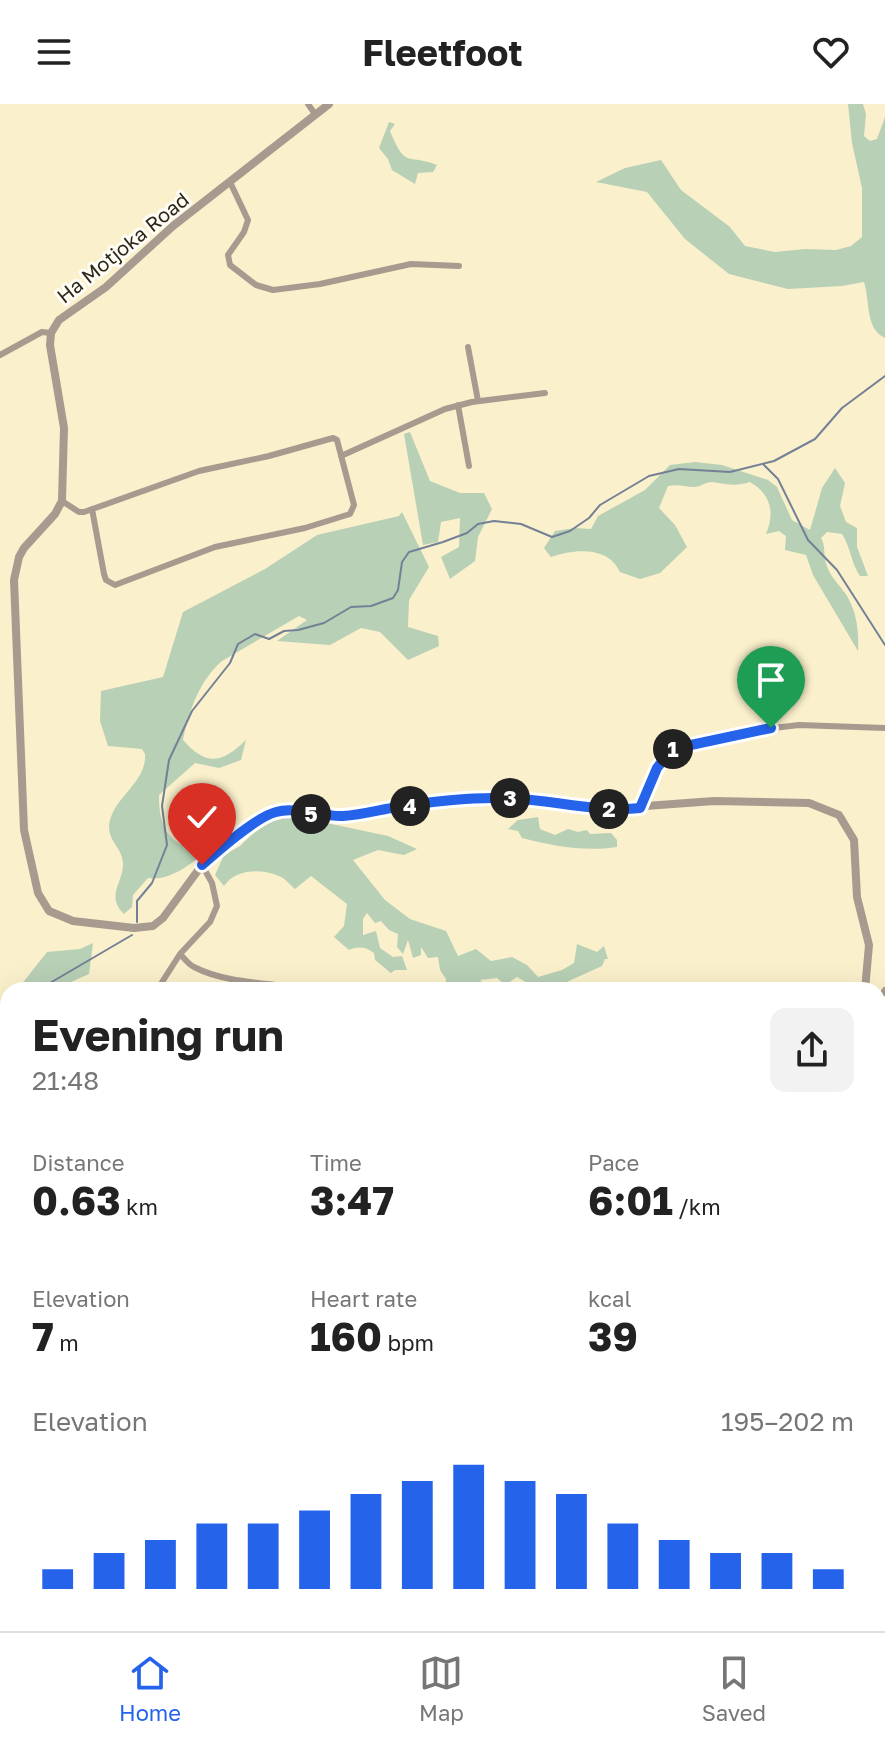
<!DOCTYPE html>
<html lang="en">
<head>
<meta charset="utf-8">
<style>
	:root { --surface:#fff; --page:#f2f2f2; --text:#222; --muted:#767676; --line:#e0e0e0; --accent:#2563eb }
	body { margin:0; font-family:"Golos Text",sans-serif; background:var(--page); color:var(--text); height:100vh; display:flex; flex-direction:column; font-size:30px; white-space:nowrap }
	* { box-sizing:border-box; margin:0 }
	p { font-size:26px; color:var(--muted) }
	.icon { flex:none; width:44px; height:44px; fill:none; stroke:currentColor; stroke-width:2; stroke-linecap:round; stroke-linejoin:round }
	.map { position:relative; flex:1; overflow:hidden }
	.side { position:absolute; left:0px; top:878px; width:886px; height:650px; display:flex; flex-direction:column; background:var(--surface); border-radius:24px 24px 0 0; box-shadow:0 8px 32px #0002 }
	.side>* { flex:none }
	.pin { position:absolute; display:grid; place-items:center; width:68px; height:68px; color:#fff; margin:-82px -34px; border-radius:50% 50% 50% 0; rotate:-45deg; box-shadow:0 0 8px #0007 }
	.pin .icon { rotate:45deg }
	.km { position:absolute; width:40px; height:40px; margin:-20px; border-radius:50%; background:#222; color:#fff; font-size:22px; line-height:40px; text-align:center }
	.round { display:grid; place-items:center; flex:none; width:84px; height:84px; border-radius:16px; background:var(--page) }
	.head { display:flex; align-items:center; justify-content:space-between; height:136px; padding:0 32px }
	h1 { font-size:44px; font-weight:700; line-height:60px }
	.stats { display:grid; grid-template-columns:repeat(3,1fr); gap:12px; height:136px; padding:8px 32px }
	.stats div { display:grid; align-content:center }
	.stats b { font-size:40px; font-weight:700 }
	.stats small { font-size:22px; font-weight:400 }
	.stats p { font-size:22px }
	.chart { height:224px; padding:16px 32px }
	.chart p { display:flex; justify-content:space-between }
	.chart svg { width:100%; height:144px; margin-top:8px; stroke:var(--accent); stroke-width:6 }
	header { display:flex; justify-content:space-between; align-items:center; height:104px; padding:0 32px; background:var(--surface); font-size:36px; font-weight:700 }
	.dock { display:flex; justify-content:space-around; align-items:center; height:112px; border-top:2px solid var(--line); background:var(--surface); font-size:22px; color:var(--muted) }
	.dock a { display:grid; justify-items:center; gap:4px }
	.dock .current { color:var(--accent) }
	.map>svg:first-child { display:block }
	.green { fill:#b8d0b6 }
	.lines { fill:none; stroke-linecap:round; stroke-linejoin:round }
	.stream { stroke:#748095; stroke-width:2 }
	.minor { stroke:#a79a8f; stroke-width:6 }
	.tertiary { stroke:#a79a8f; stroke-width:8 }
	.route-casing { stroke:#fff; stroke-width:16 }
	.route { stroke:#2563eb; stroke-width:10 }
	.labels { text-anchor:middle; stroke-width:6; stroke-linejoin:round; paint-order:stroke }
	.street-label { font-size:20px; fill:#2b281a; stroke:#fffdf6 }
</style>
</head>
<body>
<header><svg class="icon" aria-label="menu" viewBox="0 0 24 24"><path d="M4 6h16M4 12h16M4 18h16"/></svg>Fleetfoot<svg class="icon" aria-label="heart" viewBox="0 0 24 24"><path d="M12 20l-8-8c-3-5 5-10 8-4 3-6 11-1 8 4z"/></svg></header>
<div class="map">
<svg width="885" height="1527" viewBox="0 0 885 1527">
	<rect width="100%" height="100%" fill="#faf0cb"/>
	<path class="green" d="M848,0H863L866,10L864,32L870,37L877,35L885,13V234C865,225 870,197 864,178L842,182L788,185L729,170L685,135L647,88L596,78L625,64L661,56L681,86L730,123L745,142L775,148L805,145L836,146L851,142L862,133V84L852,39Z
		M389,18L395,20L390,27C406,66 407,49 437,61L433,68L418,69L415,80L392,66L388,55L379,44Z
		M410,328L430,377L460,389H484L492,405L478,433L475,457L450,475L441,453L459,443L460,414L441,418L438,438L423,441L404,330Z
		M695,358L722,361L768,376L777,383L792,416L810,426L822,384L835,364L845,379L840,402L846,418L857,424V443L868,472H860C851,459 851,444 842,430L827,428L821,434C826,443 823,450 826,459C829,472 840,481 847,492C857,509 859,528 858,547L813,471L806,451L785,446L786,432L779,427L766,430C775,409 771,390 750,378C735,383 727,380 712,378C706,378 700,383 694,383C685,383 677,380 668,382L659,404L675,421L687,443L660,469L640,475L620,468C608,442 575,445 551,453L544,444L555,427L575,424L591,425L598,412L645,386L670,361Z
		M402,408L429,463L409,496L408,523L438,532L439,542L408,556L380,528L361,524L330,541L277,537L307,516L299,512L222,557C199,577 189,607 183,636C207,663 222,659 246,636L241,656L219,664L195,659L159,691C159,712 162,732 184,742C192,745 196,744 202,750C187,764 167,777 148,774L133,791L132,803L124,810C105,791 124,778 123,759C122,741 103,735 111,713C119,690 147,676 145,650L142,645L108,642L100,617L101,587L163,573L183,508L265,465L317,431L399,412Z
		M289,711L388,732L417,745L404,751L378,746L353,756L385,796L410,815L446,827L458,852L476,845L491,857L512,853L527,861L538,873L562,866L574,859L577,840L597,848L604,842L608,855H605L602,862L549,886H539L517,873L505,881L497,874L480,876L488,886H471L466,881L461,886H445L446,875L440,866L438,853L428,854L421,843V851L413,854L408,836L403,850L397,843L398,830L389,826L381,817L375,819L367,809L363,815V831L376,827L380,844L393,853L402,852L407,866H395L391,869L375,856L374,849C365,843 360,842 349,846L334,833L344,822L347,800L311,772L295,785C290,781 285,774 279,772C261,764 235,765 224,782L215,771L224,751L240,742L261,722L279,712Z
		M538,713L540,725L555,731L568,725L578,728L587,726L590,730L611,729L617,736V743C584,748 554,742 522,734L518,727L508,725L518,716Z
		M93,839L89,870L53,886H13L21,881L47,848L80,845Z
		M8,975V1067L0,1079V982Z
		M8,1193V1265L0,1254V1195Z"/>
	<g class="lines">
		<path class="stream" d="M764,361L778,375L808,436L837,466L885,541
			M137,818V797L152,779L167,741L162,702L169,656L192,607L230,559L238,540L255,530L269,535L284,527L298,526L324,519L351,503L371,502L393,494L398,486L402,458L409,448L443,438L467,429L478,420L494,417L521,420L552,433L570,427L589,414L600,401L649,372L679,365L730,368L774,357L815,335L842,304L885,272
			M38,886L132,831
			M0,913L8,908
			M0,1194L8,1199"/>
		<path class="minor" d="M308,0L315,10
			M230,78L248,116L244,128L228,151L230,161L256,181L273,186L320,180L411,160L459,162
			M468,243L478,297
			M0,251L42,228L51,229
			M458,301L469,362
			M341,352L445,305L472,298L545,289
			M62,397L79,408H84L199,367L269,352L333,334L337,336L354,401L350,410L305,424L215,443L115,481L106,476L104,470L92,405
			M640,704L657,664L672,645L765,625L799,621L885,624
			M180,850C184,854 189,861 194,863C229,881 273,878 311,886
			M157,886L180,850L210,818L217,802L212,779L202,761
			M878,896L885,886
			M0,1087L8,1076
			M0,1123L8,1127
			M878,1175L885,1169
			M878,1227L885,1221
			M878,1348L885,1343
			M878,1517L880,1527"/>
		<path class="tertiary" d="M329,0L173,122L106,183L59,216L51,229L50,241L64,324L62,397L55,410L24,444L19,453L14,476L24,726L38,789L49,807L73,817L134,824L153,822L163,814L202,761L262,715L277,707H295L331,713L351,712L400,703L492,694L536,696L605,705L714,697L809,699L839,711L854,736L857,793L869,841L865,886
			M878,1040L885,1048"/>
	</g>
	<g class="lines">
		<g class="route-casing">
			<path id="route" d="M202,761C219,746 256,713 276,708C295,702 322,713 343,712C361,711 379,706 397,703C429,698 462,694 494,694C544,693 591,709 640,704L657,664L672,645L771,624"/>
		</g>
		<use href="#route" class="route"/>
	</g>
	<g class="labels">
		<g class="street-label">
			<text transform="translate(123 144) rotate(-39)" y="7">Ha Motjoka Road</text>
		</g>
	</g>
</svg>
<div class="pin" style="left:771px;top:624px;background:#1e9e55"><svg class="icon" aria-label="arrive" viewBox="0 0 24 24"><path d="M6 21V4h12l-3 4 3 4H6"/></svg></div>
<div class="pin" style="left:202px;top:761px;background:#d93025"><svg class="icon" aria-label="check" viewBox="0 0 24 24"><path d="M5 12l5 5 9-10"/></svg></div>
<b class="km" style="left:673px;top:645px">1</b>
<b class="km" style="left:609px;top:705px">2</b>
<b class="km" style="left:510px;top:694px">3</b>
<b class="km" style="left:410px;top:702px">4</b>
<b class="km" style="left:311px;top:710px">5</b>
<section class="side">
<div class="head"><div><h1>Evening run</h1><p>21:48</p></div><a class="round"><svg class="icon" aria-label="share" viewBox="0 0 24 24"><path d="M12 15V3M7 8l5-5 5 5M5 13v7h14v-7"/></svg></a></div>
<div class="stats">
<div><p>Distance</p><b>0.63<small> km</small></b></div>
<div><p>Time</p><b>3:47</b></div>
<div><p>Pace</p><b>6:01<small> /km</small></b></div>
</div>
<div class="stats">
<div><p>Elevation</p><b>7<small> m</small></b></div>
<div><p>Heart rate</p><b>160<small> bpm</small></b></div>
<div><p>kcal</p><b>39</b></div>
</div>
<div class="chart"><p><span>Elevation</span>195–202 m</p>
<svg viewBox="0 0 160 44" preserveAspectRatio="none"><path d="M5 44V38M15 44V33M25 44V29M35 44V24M45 44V24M55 44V20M65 44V15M75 44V11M85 44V6M95 44V11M105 44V15M115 44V24M125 44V29M135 44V33M145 44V33M155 44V38"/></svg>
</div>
</section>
</div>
<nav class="dock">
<a class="current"><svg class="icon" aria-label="home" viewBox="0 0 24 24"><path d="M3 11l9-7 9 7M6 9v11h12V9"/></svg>Home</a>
<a><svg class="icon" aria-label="map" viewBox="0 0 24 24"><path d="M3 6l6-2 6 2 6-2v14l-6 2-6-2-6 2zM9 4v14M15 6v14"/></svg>Map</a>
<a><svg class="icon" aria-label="saved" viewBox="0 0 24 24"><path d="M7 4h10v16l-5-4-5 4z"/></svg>Saved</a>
</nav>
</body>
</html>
